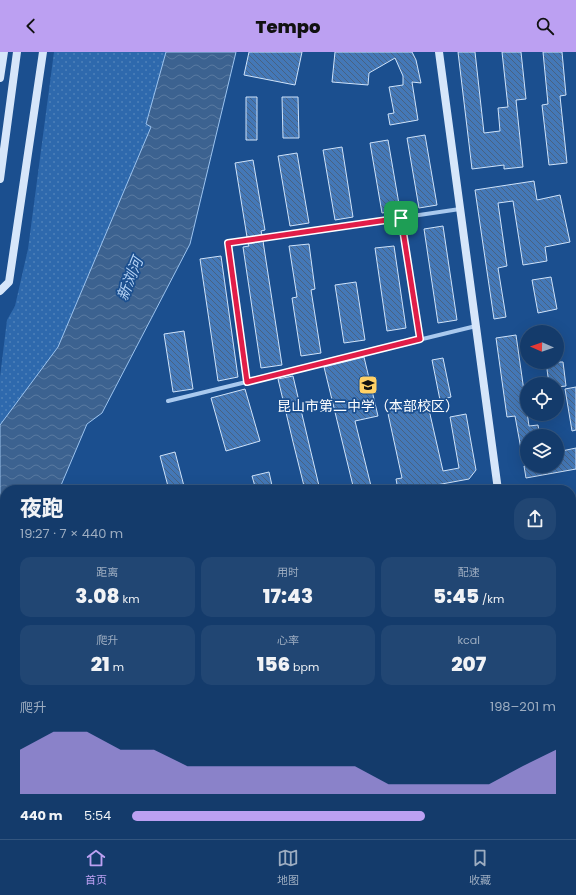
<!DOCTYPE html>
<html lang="zh">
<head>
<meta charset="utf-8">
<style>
	:root { --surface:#143b6b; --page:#214673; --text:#f1f3f6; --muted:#9dadc1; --line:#33557e; --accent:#bca0f2 }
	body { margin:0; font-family:Poppins,"Noto Sans SC",sans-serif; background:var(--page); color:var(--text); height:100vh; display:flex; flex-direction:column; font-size:15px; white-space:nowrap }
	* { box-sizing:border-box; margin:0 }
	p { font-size:13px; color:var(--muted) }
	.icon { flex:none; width:22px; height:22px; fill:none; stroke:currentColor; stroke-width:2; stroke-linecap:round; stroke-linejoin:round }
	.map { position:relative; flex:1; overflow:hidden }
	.side { position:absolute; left:0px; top:433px; width:576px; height:354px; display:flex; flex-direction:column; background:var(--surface); border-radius:16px 16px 0 0; box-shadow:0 4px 16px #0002,0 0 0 1px var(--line) }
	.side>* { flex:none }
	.needle { width:26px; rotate:272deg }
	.tools { position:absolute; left:520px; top:273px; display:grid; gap:8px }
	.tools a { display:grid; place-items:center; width:44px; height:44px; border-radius:50%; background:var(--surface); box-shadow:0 4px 16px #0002,0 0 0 1px var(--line); font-size:20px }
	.pin { position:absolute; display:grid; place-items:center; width:34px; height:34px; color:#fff; margin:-17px; border-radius:8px; box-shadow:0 2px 6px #0006 }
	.round { display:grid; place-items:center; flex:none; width:42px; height:42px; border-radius:16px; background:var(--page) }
	.headline { display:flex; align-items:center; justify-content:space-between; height:68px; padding:0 20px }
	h1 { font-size:22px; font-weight:800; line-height:30px }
	.figures { display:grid; grid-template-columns:repeat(3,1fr); gap:6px; height:68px; padding:4px 20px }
	.figures div { display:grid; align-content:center; border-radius:10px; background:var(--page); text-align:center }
	.figures b { font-size:20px; font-weight:800 }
	.figures small { font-size:11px; font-weight:400 }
	.figures p { font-size:11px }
	.chart { height:112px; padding:8px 20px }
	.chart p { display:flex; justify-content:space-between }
	.chart svg { width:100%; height:72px; margin-top:4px; fill:var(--accent); opacity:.7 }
	ul { padding:0 20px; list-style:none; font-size:13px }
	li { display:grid; grid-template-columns:64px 48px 1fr; align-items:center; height:30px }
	li i { height:10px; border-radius:5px; background:var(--accent) }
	header { display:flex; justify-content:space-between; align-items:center; height:52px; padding:0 20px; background:var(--accent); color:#111; font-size:18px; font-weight:800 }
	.menu { display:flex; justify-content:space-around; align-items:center; height:56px; border-top:1px solid var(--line); background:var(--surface); font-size:11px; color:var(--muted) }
	.menu a { display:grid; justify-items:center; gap:2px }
	.menu .on { color:var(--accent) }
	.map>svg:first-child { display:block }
	.park { fill:url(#park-dots) }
	.water { fill:url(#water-waves); stroke:#9cc4f0 }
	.building { fill:url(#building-back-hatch); stroke:#cfe3fa }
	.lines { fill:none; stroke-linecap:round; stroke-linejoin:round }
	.street { stroke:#a9c9ee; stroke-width:4 }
	.secondary { stroke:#d6e6fa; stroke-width:8 }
	.route-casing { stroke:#fff; stroke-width:8 }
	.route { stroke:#e11d48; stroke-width:5 }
	.labels { text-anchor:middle; stroke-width:3.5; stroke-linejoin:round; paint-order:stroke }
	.poi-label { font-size:14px; fill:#fff; stroke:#1b4f8f }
	.water-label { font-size:15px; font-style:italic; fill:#b5d3f5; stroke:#1b4f8f }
</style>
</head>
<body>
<header><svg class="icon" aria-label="back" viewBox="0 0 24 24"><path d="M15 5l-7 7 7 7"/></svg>Tempo<svg class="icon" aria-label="search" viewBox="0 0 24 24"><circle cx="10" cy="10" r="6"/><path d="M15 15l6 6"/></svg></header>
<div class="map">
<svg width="576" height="787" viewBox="0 0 576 787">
	<defs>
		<pattern id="park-dots" width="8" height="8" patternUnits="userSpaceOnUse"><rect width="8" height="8" fill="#2e69ad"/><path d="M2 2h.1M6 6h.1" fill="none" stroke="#4d80b9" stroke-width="1.8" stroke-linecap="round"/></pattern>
		<pattern id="water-waves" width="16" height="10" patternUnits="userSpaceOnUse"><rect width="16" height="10" fill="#3c6290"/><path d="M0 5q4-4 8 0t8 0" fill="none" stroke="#597aa1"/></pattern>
		<pattern id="building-back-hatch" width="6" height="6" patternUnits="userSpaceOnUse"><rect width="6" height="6" fill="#4478b7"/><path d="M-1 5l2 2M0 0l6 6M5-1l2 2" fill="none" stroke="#486282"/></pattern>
	</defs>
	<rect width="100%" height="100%" fill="#1b4f8f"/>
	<path class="park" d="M54,0H166L146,72L151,75L58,295L0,373V325L7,268L15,254L28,197Z"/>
	<path class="water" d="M166,0H236L190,192L102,361L87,372L59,438H5V617L0,625V373L58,295L151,75L146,72Z"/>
	<path class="building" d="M249,0H302L295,33L244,23Z
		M335,0H412L416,8L421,31L412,30L418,68L390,73L388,62L394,61L389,35L403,33V24L395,6L369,21L368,33L332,30Z
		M458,0H475L484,81L500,79L498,56L508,55L502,0H521L526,47L516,48L523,115L504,117V113L472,117Z
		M543,0H562L566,43L560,44L567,111L549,113L542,53L548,52Z
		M246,45H257V88H246Z
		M282,45H298L299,86H283Z
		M425,83L437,153L419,156L407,86Z
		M388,88L400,158L382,161L370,91Z
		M342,95L353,165L335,168L323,98Z
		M297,101L309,171L290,174L278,104Z
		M253,108L265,178L261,179L262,183L247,185L235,111Z
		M534,129L537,148L560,143L570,190L545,195L547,209L523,213L513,149L498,151L507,214L498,216L506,265L494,267L475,138Z
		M443,174L457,268L438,271L424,177Z
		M263,189L282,313L261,316L243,195L249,194L248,192Z
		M309,192L315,237L311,238L321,301L301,304L292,246L297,245L289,194Z
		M394,194L406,276L387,279L375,196Z
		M221,204L238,325L218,329L200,207Z
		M551,225L557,257L538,261L532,228Z
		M356,230L365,288L344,291L335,233Z
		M184,279L193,337L173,340L164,282Z
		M516,283L529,374L538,373L540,384H527V408H523L515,364L507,365L496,286Z
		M364,305L378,364L355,369L372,438H354L324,315Z
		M443,306L451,345L440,348L432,308Z
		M546,310H563L566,334L557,335V332H549Z
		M293,324L309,392L320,438H305L293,390L278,327Z
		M576,335V378L572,379L565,337Z
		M245,337L260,389L226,399L211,346Z
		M427,349L443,419L459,416L450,365L466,362L476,418L469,427L409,438H398L396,427L402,426L387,357Z
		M576,396V417L526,426L524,414H557V400Z
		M175,400L185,438H169L160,404Z
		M269,420L273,438H256L252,424Z"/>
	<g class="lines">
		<path class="street" d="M401,166L420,287
			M247,330L228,191L460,157
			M168,349L476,274
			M0,781L5,778
			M110,782L114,787
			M175,782L178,787
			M267,782L269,787"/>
		<path class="secondary" d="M439,0L498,438
			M0,26L4,0
			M0,127L17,0
			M0,239L9,230L43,0
			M0,556L5,568
			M0,594L5,603
			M132,782L136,787
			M153,782L157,787
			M554,782L555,787"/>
	</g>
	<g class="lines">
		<g class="route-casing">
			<path id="route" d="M401,166L420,287L247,330L228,191Z"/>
		</g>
		<use href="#route" class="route"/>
	</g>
	<defs>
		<g id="school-square" transform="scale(1)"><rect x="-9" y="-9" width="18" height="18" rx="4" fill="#ffd166" stroke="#1b4f8f"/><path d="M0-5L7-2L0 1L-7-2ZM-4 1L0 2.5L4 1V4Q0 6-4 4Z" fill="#111"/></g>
	</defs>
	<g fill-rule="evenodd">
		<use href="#school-square" x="368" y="333"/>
	</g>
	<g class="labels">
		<g class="poi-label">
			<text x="368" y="359">昆山市第二中学（本部校区）</text>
		</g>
		<g class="water-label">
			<text transform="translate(130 227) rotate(-68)" y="5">新浏河</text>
		</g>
	</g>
</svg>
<div class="tools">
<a><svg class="needle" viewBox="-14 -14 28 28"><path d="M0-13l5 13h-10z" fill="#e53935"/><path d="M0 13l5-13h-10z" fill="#9dadc1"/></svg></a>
<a><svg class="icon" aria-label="locate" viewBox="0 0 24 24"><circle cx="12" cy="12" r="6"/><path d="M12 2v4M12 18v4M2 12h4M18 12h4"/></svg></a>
<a><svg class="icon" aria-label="layers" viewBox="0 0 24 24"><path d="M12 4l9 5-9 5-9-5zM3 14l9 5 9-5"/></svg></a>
</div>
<div class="pin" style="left:401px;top:166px;background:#1e9e55"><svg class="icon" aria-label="arrive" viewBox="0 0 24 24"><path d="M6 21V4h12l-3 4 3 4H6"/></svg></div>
<section class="side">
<div class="headline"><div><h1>夜跑</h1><p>19:27 · 7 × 440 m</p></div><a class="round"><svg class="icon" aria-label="share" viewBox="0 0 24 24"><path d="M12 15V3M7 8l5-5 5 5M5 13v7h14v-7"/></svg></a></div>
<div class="figures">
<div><p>距离</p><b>3.08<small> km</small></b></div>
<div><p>用时</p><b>17:43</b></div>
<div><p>配速</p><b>5:45<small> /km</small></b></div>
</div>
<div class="figures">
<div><p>爬升</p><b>21<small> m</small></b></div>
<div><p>心率</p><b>156<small> bpm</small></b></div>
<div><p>kcal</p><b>207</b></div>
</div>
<div class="chart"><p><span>爬升</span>198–201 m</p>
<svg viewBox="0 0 160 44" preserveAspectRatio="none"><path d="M0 44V17L10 6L20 6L30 17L40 17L50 27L60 27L70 27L80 27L90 27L100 27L110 38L120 38L130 38L140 38L150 27L160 17V44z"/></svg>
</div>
<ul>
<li><b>440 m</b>5:54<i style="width:69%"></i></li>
</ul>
</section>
</div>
<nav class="menu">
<a class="on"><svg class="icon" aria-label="home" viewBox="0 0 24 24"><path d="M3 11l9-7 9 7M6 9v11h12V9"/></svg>首页</a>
<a><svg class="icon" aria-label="map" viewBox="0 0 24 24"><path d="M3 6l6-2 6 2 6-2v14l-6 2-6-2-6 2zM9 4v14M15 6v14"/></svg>地图</a>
<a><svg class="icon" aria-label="saved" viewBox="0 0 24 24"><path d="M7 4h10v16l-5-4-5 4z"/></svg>收藏</a>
</nav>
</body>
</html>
